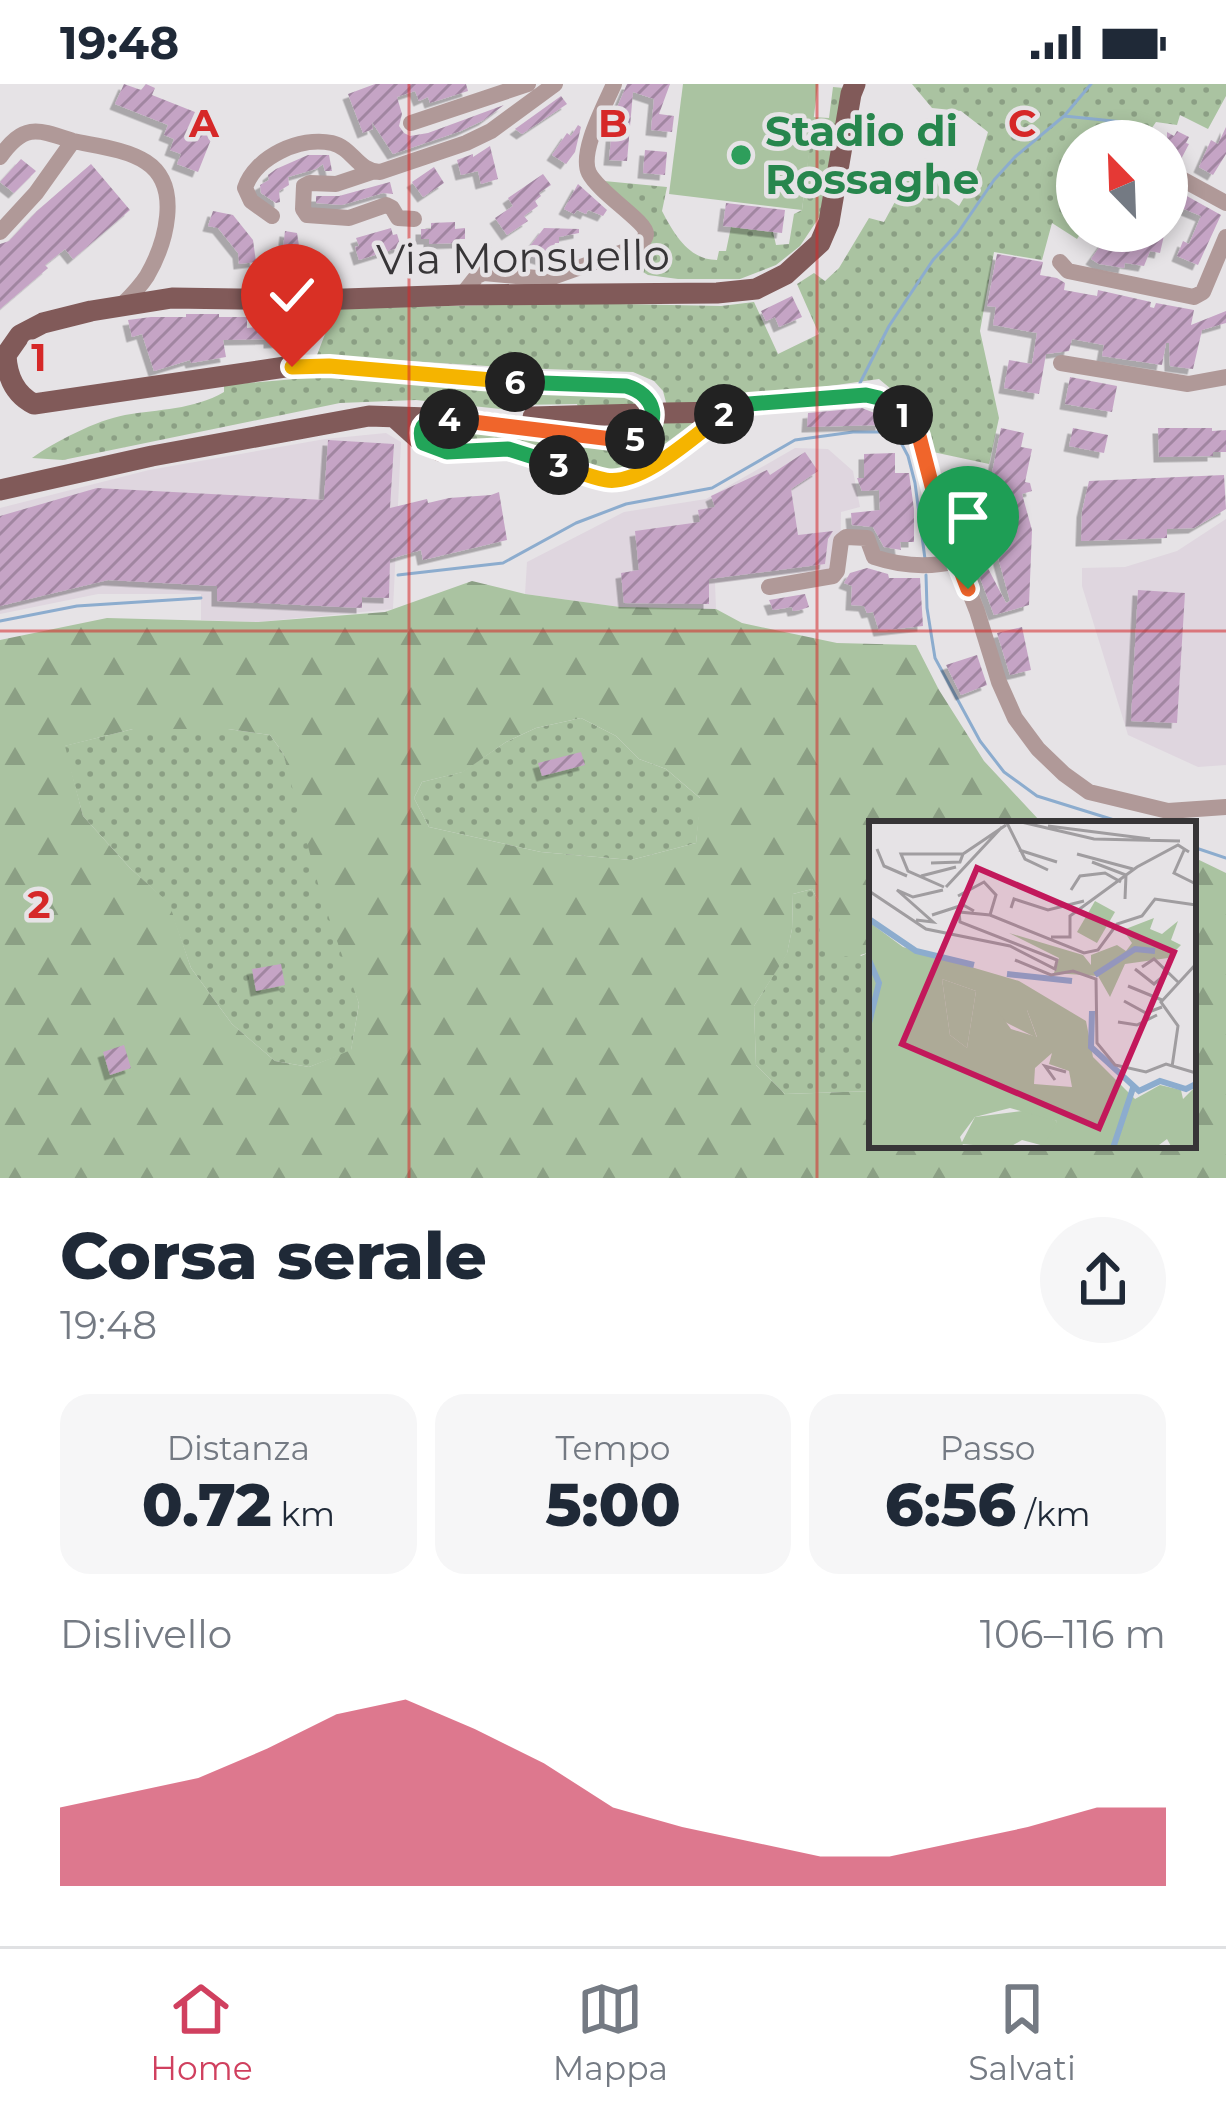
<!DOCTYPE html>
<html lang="it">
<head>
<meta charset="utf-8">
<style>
	:root { --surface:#fff; --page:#f6f6f7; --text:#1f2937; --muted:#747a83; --line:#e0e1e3; --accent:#d0405f }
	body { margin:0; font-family:Montserrat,sans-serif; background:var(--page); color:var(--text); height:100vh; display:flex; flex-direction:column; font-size:45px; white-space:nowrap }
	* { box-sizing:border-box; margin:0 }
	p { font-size:39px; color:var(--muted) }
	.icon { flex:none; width:66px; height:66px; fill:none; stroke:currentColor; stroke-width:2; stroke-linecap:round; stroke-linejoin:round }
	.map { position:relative; height:1094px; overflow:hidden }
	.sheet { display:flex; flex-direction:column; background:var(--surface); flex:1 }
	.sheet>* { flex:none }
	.needle { width:78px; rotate:337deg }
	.buttons { position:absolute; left:1056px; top:36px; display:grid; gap:24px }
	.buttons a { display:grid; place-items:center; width:132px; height:132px; border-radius:50%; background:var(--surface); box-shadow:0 6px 18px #0003; font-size:60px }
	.pin { position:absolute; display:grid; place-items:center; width:102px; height:102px; color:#fff; margin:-123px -51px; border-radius:50% 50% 50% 0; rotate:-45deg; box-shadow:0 0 12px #0007 }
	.pin .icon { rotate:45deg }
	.km { position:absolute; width:60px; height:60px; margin:-30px; border-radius:50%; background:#222; color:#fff; font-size:33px; line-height:60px; text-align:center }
	.round { display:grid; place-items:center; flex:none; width:126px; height:126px; border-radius:63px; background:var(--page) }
	.head { display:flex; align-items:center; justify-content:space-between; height:204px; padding:0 60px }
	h1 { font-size:66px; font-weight:800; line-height:90px }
	.stats { display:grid; grid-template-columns:repeat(3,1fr); gap:18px; height:204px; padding:12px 60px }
	.stats div { display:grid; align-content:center; border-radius:30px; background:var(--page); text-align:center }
	.stats b { font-size:60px; font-weight:800 }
	.stats small { font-size:33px; font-weight:400 }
	.stats p { font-size:33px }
	.chart { height:336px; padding:24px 60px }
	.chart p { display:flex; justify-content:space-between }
	.chart svg { width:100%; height:216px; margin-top:12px; fill:var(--accent); opacity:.7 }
	.status { display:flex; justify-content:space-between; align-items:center; height:84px; padding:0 60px; background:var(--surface); direction:ltr }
	.status svg { height:33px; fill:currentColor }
	.tabs { display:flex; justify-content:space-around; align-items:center; height:168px; border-top:3px solid var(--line); background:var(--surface); font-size:33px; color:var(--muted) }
	.tabs a { display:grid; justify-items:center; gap:6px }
	.tabs .on { color:var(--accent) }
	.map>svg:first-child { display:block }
	.built { fill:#dfd6df }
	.grass { fill:url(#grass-dots) }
	.forest { fill:url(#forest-firs); fill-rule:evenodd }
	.garden { fill:#aac3a1 }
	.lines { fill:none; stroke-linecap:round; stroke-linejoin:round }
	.stream { stroke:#8cacce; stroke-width:3 }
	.building { fill:url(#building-hatch); filter:url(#shadow) }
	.minor { stroke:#b09998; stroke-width:16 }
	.major { stroke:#815a59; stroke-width:21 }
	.split-1-casing { stroke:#fff; stroke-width:24 }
	.split-2-casing { stroke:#fff; stroke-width:24 }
	.split-3-casing { stroke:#fff; stroke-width:24 }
	.split-4-casing { stroke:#fff; stroke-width:24 }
	.split-5-casing { stroke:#fff; stroke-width:24 }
	.split-6-casing { stroke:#fff; stroke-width:24 }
	.split-7-casing { stroke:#fff; stroke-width:24 }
	.split-1 { stroke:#f0652b; stroke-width:15 }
	.split-2 { stroke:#22a559; stroke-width:15 }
	.split-3 { stroke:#f5b400; stroke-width:15 }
	.split-4 { stroke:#22a559; stroke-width:15 }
	.split-5 { stroke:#f0652b; stroke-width:15 }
	.split-6 { stroke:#22a559; stroke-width:15 }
	.split-7 { stroke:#f5b400; stroke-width:15 }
	.grid { fill:none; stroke:#d62828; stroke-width:3; stroke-opacity:0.55 }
	.leisure-dot { fill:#2e9e5b; stroke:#e6e3e6; stroke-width:4.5 }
	.labels { text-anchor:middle; stroke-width:9; stroke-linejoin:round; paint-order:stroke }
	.leisure-label { font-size:42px; font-weight:bold; fill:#27864d; stroke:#e6e3e6; text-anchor:start }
	.street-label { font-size:42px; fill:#373537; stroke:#e6e3e6 }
	.inset-river { fill:none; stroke:#8cacce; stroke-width:6 }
	.inset-road { fill:none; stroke:#a09da0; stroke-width:3 }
	.view { fill:#c2185b; fill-opacity:0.15; stroke:#c2185b; stroke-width:6 }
	.inset-edge { fill:none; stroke:#373537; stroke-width:6 }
	.grid-label { font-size:39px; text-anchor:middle; font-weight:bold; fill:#d62828; stroke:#e6e3e6; stroke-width:9; stroke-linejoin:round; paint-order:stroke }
</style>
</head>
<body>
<div class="status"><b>19:48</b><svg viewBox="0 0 49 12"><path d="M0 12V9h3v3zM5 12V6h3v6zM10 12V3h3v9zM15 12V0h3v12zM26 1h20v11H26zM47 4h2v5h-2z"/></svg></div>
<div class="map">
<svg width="1226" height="1094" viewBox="0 0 1226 1094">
	<defs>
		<pattern id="grass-dots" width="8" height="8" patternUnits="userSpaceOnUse" patternTransform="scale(3)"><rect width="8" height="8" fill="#aac3a1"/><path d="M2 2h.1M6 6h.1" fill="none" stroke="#8b9f84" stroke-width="1.8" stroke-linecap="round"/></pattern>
		<pattern id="forest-firs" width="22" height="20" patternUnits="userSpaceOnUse" patternTransform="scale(3)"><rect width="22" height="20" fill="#aac3a1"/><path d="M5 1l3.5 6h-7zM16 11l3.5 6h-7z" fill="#8b9f84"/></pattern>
		<pattern id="building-hatch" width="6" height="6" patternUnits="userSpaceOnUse" patternTransform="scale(3)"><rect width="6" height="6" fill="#c5a4c5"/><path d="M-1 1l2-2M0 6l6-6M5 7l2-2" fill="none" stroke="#a186a1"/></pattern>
		<filter id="shadow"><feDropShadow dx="-5.5" dy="5.5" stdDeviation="0" flood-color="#0004"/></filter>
	</defs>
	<rect width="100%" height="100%" fill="#e6e3e6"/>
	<path class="built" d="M386,349L401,358L393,525L258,538L201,536V510H98L0,530V424L149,386L325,355Z
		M795,364L828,365L853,387L860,423L841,428L840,484L715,499L716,525L620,523L525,510L527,478L624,428L706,415Z
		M1226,435V681L1198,683L1128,651L1082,502V484L1125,483L1177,467Z"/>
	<path class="grass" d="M912,0H1226V12L1208,45L1180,31L1177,41L1156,38L1143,57H1077V147H1082L1077,155L1052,139L1042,176L994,168L980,247L999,334L989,380L933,368L915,325L879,295L722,317L642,377L618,387L448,362L434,356L435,349L446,343L625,367L642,365L661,348L668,326L663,307L654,297L633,288L516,284L317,271L330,237L327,225L569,219L721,222L754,218L778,270L819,250L797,200L814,189L825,197L839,184L869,134L884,138L910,90L930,85L943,111L959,122L972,100L988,48L961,27L932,24Z
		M833,3L844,4L822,129L800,162L776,181L740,195H678L648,191L623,176L649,168L650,151L604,97L667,103L662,127C674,150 689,176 717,176L719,167H726L731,143L773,148L776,161L789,160L794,130L802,126L813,33L829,34Z
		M343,291L606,308L607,312H634L640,321L637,334L624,341L582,335L577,320L517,321L511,326L416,316L340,319L63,376L32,374C54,358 97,336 125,331C159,325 193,326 224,308V301Z
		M581,634L616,652L639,675L666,685L701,715L696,759L631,776L541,768L429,743L414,714L422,698L462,688L506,658L536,644Z
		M133,645H228L270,651L283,669L359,920L351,967L309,983L275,977L232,940L191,884L168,819L130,784L83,732L64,662Z
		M812,805L819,818L861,872L872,867V1007L785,1010L756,981L754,922L787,869L792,845L793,810Z"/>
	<path class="forest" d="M472,497L525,510L620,523L716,525L742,539L837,559L916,561L939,606L984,677L1039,736L1064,740H872V867C854,875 838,874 820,866L819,818L812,805L793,810L792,845L787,870L754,922L756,981L785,1010L872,1007V1061H1193V773L1226,789V1094H0V556L107,534L258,538L385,528ZM581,634L616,652L639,675L666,685L700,714L696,759L631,776L541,768L429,743L414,714L422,698L463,688L506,658L536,644ZM133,645H228L270,651L283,669L321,811L359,920L351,966L309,983L275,977L232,940L191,884L169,819L130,784L83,732L65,662Z"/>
	<path class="garden" d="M683,0H818L802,126L669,110Z"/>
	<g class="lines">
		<path class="stream" d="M1065,31L1091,0
			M860,299L889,242L933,176L957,150L994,96L1015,73L1064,32L1123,38
			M398,491L503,479L576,439L626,420L712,404L795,356L853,348H888L899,355L908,372L915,399L925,475
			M926,491L927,524L935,574L980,657L1004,688L1037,712L1127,740
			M0,537L77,522L201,514
			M1193,763L1226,774"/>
	</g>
	<path class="building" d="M124,0L141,6L146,0L155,4L152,11L205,32L201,42L214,48L198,88L177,80L181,70L170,66L174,55L164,51L168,41L115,20Z
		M375,0H466L468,7L430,19L428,13L419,17L415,7L397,13L402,30L399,42L404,49L410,52L428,49L504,21L484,36L461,47L393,70L372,38L373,45L363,49L348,10Z
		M627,0H670L659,30L674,32L672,48L651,46L654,15L633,8L627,77L609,76L613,33Z
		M561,12L567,20L522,50L515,45Z
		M578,41L581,43L575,68L566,80L552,71L567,49L571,52Z
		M1226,43V70L1213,91L1199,83L1211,56L1218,60Z
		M1177,47L1189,53L1186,59L1189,60L1179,79L1167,74V48L1174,52Z
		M490,62L498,95L481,100L478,87L461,91L457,76L473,70V73Z
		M645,66L667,68L665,91L643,89Z
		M308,71H329L332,87H325L323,80L316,85L288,93L289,101L279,107L280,118L276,119L261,109L260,101L269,96L268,91L276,85Z
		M21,75L36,87L14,109L0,98Z
		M91,80L130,126L73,175L65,165L45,181L48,184L0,225V160L9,157L37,127Z
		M434,83L444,99L423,113L412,98Z
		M543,90L551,101L539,109L541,112L535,117L538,122L524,132L528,137L507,151L495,134L513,122L508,114Z
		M390,98L393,110L383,109L342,121L316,119V112H339Z
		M578,100L607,126L603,132L588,126L586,130L577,126L574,130L564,125Z
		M1167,101L1221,131L1198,181L1177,172L1183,157L1189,160L1201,132L1167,118Z
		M726,119L785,126L782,149L723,142Z
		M213,127L233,131L253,156L256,178L239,180L238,169L218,144L208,142Z
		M455,138V145L465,144V155H458V159L429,160V155H421V145H431V139Z
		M391,144L393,151L397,150L401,163L359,176L355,163L359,162L356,154Z
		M544,144L579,145V149L559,153V159H555L549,178L524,170Z
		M285,147L297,149L300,168L308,167L306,186L281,182Z
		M1111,147H1165L1160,169L1150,167L1144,182L1125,179L1124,184L1099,180L1091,175Z
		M997,170L1043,178L1040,191L1057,194L1065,199L1064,206L1097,212L1098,206L1151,218L1150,223L1154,224L1156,219L1194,226L1191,241L1226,227V239L1202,246L1193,285L1170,282L1169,259H1166L1162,281L1102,272L1104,261L1072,255L1069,267L1046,270L1039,310L1004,304L1009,276L1032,280L1037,249L993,241L996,223L987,222Z
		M792,212L802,233L779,243L775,233L766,237L761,227Z
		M186,230H219V233H247V244L316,236L317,256L269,259V255L223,256L226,273L191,279L190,276L154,287L142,250L132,253L128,236L151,233H186Z
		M1070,293L1117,302L1112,328L1065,320Z
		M862,324L882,332L881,341L807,343L808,329Z
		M1001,344L1024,349L1021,363L1032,365L1025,398L1030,399L1032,407L1022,410L1032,446L1029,521L994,531L970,467L969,468L965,461L952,429L944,397L956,394L964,408L957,410L964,438L1006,519L1010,517L984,422L996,401H993L991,394Z
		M1073,344L1108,351L1104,369L1069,362Z
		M1158,344H1212V347L1226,346V368H1213V372L1159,373Z
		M328,356L394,360L390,424L427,415L428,419L449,414L491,411L499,408L507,456L423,476L421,466L390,475L389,514L362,513V524L217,517V502L108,496L0,522V432L97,404L324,416Z
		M805,368L818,387L791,405L798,451L833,447L828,455L825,480L709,495V520L624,519L621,489L639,486L635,447L700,438L698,426L715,423L711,412L767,386L770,391Z
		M895,369V389H909L914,425V458H900L901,466L884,463L873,443L852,441L851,429L880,426L879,406L862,407L857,394H864V370Z
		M1224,391L1226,425L1194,444L1167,445V454L1081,457L1082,428L1089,397Z
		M867,484L888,490L889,494H920L923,542L879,547L873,528L867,529L864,522L851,521L852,502L844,499L850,489Z
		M1138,506L1185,509L1177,639L1131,637Z
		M805,510L809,523L800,526L793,527L792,523L773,526L769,516Z
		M1022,543L1031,586L1010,591L997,549Z
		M977,571L987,601L961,611L946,581Z
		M581,668L585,681L542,692L538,679Z
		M281,880L285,901L256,907L252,885Z
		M124,961L131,984L110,991L103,968Z"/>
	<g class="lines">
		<path class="minor" d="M411,39L528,0
			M0,73C24,39 37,45 73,57
			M1167,87L1226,119
			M372,88L336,100L310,99L304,102L303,125L307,131L349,134L386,121L392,124L398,134L414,135
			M272,132L251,117L245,104C255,73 300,52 332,59C353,64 357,87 380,88L466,59L491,47L555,0
			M0,148L36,109L73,57C96,62 126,65 146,78C183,102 165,161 147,192C140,203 131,212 122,221
			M1089,149L1091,147
			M1060,178L1068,187L1194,213L1203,208L1226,153
			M462,211L477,192L484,189L547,195L634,164C639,160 645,157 646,150C647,138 599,109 589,89C579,68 605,21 614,0
			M1061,279L1188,300L1226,293
			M561,381C576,386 593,395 609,396C644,400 698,349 727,328L738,323L866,311L879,315L896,325L919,353L940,433L977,527L999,598L1015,634L1038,665L1064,690L1089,708L1168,727L1226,723
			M769,503L833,492L837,487L841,457L846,453L867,454L874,473C901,482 929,484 957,477"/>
		<path class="major" d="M664,329L727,328
			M394,333L423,359L440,367L508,365L561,381
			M533,333L641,330
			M0,406L152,372L369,332L458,335L629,357C639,354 645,351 650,342C657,327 648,310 634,304C614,297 566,302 542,300C458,295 376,281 292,282L34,320C14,310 7,292 6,271L20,251L43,239L91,227L172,214L315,216L462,211L717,209L756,205L786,190L820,159L829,138L851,10L855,0"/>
	</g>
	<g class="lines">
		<g class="split-1-casing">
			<path id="split-1" d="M903,331L919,352L940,433L968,505"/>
		</g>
		<g class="split-2-casing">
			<path id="split-2" d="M724,330L749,320L866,311L879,314L903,331"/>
		</g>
		<g class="split-3-casing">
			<path id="split-3" d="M559,381C574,386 590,393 606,396C642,402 695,351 724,330"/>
		</g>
		<g class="split-4-casing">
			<path id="split-4" d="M449,335C432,335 416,337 423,359L447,368L508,365L559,381"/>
		</g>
		<g class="split-5-casing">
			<path id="split-5" d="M449,335L628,357L635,355"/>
		</g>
		<g class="split-6-casing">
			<path id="split-6" d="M515,298L626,302C655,310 664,340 635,355"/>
		</g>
		<g class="split-7-casing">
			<path id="split-7" d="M292,283L329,282L515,298"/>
		</g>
		<use href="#split-1" class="split-1"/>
		<use href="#split-2" class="split-2"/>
		<use href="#split-3" class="split-3"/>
		<use href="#split-4" class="split-4"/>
		<use href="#split-5" class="split-5"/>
		<use href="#split-6" class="split-6"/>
		<use href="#split-7" class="split-7"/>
	</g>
	<path class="grid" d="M409,0V1094M817,0V1094M0,547H1226"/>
	<circle class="leisure-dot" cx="741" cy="71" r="12"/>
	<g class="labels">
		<g class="leisure-label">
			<text x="765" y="62">Stadio di<tspan x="765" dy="48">Rossaghe</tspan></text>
		</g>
		<g class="street-label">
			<text transform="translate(523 173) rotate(-1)" y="15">Via Monsuello</text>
		</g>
	</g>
	<g transform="translate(869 737)">
		<rect width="327" height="327" fill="#e6e3e6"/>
		<path d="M285,97L281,108L293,113L309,100L302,119L312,124L299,137L256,143L241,176L229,155L185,152L190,137L140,112L214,134L222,144V134L248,124L257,130L263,122L254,109ZM73,158L107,170L98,227L81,214ZM158,189L168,217L126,196L128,188ZM161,289L188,300L179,326L153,319L139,327L92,323L106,296Z" fill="#aac3a1"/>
		<path d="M0,101L34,126L150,160L217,200L224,236L266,278L291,264L312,269L314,278L327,265V327H303L298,318L286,327H173L188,300L141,287L106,296L91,316L95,327H0ZM73,158L107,170L98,227L81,214ZM128,189H158L168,216L142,208ZM183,232L180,243L200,250L203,266L165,263L166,247Z" fill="#aac3a1" fill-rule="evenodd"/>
		<path d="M226,80L246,91L228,122L208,111Z" fill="#aac3a1"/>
		<path class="inset-river" d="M0,98L47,130L105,144M0,139L10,162L0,202M138,153L203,160M226,154L266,128L286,130M223,190L222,226L270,270L291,260L317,268L327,263M244,327L264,267"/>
		<path class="inset-road" d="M137,0L156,38L179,49M148,0L225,18L311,20M179,5L281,18M316,27L305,52L327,63M8,28L15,45L38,55M150,29L188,41M208,33L264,48M223,41L257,54L256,78M62,42L91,41L94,33M52,55L87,46M75,66L39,50L32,33H94L137,4M77,66L133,6M202,69L211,55L236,52L252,61M0,70L57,108L141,125L186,148L188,139L91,101L90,91L121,94L215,132L229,129L248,103L273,95L286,78L327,84M89,75L115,61L127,74L121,94M142,87L145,78L179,89L215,80M63,94L94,84L105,90M47,99L64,101L28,69L44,76L74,69M182,116H201V95L268,46L309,24L320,31M146,139L182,154L204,150L227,158L228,222L246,244L277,251L297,243L327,252M273,146L285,138L309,161M266,148L285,163L298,152M259,165L293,179M255,180L277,192L293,186M249,201L268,204L288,194M303,246L309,205L292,181L327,143M186,259L176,245L197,251"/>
		<path class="view" d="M108,47L305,131L230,307L33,223Z"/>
		<rect width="327" height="327" class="inset-edge"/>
	</g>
	<g class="grid-label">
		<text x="204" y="53">A</text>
		<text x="613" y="53">B</text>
		<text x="1022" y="53">C</text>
		<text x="39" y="287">1</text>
		<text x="39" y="834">2</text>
	</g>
</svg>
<div class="buttons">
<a><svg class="needle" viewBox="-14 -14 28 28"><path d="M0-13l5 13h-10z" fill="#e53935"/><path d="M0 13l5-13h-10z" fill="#747a83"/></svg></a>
</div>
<div class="pin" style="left:968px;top:505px;background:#1e9e55"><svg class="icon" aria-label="arrive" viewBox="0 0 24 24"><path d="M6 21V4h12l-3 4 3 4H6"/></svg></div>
<div class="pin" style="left:292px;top:283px;background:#d93025"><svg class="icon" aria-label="check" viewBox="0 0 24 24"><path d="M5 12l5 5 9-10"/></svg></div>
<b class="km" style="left:903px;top:331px">1</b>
<b class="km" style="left:724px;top:330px">2</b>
<b class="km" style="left:559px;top:381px">3</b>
<b class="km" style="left:449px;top:335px">4</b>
<b class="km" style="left:635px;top:355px">5</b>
<b class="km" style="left:515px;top:298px">6</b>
</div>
<section class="sheet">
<div class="head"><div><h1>Corsa serale</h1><p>19:48</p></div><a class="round"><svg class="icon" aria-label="share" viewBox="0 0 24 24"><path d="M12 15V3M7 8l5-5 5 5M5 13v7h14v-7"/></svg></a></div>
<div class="stats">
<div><p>Distanza</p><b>0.72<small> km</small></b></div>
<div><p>Tempo</p><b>5:00</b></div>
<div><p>Passo</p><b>6:56<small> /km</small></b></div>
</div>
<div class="chart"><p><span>Dislivello</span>106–116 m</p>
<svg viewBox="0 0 160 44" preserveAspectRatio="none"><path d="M0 44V28L10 25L20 22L30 16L40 9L50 6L60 12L70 19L80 28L90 32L100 35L110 38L120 38L130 35L140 32L150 28L160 28V44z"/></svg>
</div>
</section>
<nav class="tabs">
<a class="on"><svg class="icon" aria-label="home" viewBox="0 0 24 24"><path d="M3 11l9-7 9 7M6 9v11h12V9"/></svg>Home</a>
<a><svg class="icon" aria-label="map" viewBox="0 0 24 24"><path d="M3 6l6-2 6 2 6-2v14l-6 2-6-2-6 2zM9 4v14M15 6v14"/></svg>Mappa</a>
<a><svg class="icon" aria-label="saved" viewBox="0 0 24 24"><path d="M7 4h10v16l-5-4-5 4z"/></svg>Salvati</a>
</nav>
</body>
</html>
